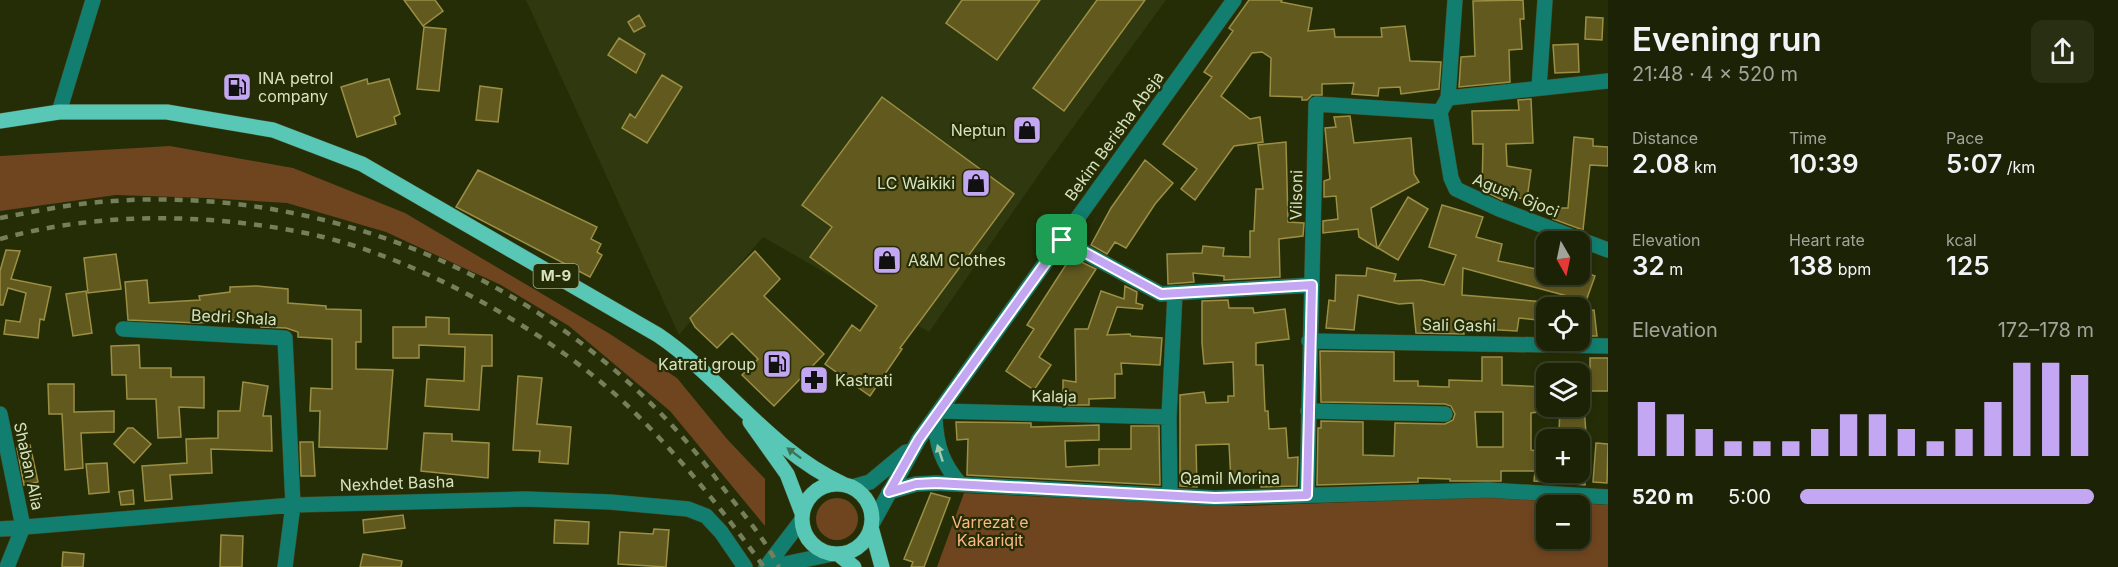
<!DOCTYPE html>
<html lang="en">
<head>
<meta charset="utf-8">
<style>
	:root { --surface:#1c2205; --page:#292f13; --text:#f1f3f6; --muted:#a0a49a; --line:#3a3f27; --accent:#c3a7f2 }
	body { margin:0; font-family:Inter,sans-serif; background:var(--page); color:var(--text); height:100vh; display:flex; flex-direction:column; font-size:22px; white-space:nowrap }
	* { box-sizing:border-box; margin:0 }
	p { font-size:20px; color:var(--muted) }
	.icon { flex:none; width:33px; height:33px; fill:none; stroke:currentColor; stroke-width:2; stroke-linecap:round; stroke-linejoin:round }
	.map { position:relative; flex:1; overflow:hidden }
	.side { display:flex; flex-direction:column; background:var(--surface); width:510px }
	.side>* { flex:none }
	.needle { width:39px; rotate:171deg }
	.controls { position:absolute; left:1536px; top:231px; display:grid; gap:12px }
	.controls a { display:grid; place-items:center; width:54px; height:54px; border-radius:12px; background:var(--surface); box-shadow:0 3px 9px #0003,0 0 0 2px var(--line); font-size:30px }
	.pin { position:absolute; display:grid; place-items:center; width:51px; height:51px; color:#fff; margin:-26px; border-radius:12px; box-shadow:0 3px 9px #0006 }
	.round { display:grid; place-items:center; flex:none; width:63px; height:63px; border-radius:12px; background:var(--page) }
	.headline { display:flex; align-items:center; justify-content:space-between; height:102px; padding:0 24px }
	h1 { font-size:33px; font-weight:600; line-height:45px }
	.metrics { display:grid; grid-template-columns:repeat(3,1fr); gap:9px; height:102px; padding:6px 24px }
	.metrics div { display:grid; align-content:center }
	.metrics b { font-size:26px; font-weight:600 }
	.metrics small { font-size:16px; font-weight:400 }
	.metrics p { font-size:16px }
	.chart { height:168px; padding:12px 24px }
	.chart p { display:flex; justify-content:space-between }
	.chart svg { width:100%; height:108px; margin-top:6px; stroke:var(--accent); stroke-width:6 }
	ul { padding:0 24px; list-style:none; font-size:20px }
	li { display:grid; grid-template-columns:96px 72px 1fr; align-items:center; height:45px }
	li i { height:15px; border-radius:8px; background:var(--accent) }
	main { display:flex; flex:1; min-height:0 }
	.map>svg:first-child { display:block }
	.built { fill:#2f380e }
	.green { fill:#6e451f; fill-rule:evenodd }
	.building { fill:#62591f; stroke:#9b8f44; stroke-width:1.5; fill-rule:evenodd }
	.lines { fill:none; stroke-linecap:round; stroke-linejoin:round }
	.minor-casing { stroke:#414a24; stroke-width:16 }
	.major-casing { stroke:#414a24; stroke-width:16 }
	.minor { stroke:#117e70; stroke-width:15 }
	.major { stroke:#59c7b5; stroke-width:15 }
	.rail { stroke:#767f5a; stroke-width:4.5; stroke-dasharray:8 8; stroke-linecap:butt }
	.oneway { fill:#3c7255 }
	.oneway2 { fill:#a6c9aa }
	.route-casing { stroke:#fff; stroke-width:12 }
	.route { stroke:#c3a7f2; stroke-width:8 }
	.labels { text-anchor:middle; stroke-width:4.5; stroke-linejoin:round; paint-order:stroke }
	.shield { fill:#252d07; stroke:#a2ac87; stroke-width:1.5 }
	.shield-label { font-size:15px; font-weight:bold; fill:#d7e2be }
	.poi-label { font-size:16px; fill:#d7e2be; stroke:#252d07; text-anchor:start }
	.street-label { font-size:16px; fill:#d7e2be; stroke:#252d07 }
	.park-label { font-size:16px; fill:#fbb880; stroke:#252d07 }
</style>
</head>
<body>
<main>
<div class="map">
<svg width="1608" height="567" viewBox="0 0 1608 567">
	<rect width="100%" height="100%" fill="#252d07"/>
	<path class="built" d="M526,0H1166L1047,163L929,332L763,237L679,335Z"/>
	<path class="green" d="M170,146L293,168L405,213L610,334L677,378L727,439L765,479V526L670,411L569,326L501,285L386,232L287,203L207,198L116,195L0,211V156Z
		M964,493L1245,506L1488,497L1608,505V567H937ZM1546,506H1580V538H1546Z
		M816 519a21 21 0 1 1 42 0a21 21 0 1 1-42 0Z"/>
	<path class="building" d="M404,0H435L443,11L423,26Z
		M962,0H1040L997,60L946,23Z
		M1097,0H1145L1064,111L1033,88Z
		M1249,0H1282L1281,2L1312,8L1308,31L1334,29L1335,37H1382L1381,28L1405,26L1410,61L1441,62L1439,89L1401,94L1400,87L1379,88L1378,96L1352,94L1354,83L1322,84V95H1312L1307,100H1302V97L1270,96L1271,58L1262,52L1252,53L1221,96L1250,119L1260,117L1263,142L1234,146L1195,200L1181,189L1197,169L1163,144L1212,77L1204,72L1233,31L1229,28Z
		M1523,0L1524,19H1520L1522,49L1509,50L1510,82L1459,87L1461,57L1475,56L1473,1Z
		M639,15L645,26L634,32L628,22Z
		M1586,17L1603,18L1602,40L1585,39Z
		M424,27L446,29L439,91L417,89Z
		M619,38L645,54L636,73L608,55Z
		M1578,44L1579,72L1555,73L1553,45Z
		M662,75L682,87L647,143L622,128L630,114L635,118Z
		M367,79L368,84L389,79L400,114L394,117L396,124L357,137L341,87Z
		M480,86L502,89L498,122L476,120Z
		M882,97L1014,194L900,348L902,349L870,396L825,364L852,325L860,331L877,306L810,257L832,227L802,205Z
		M1531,99L1533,143L1506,144L1507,166L1531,170L1527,199L1503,196L1502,200L1482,190L1483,144H1473L1472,111L1519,110L1518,100Z
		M1350,116L1354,143L1411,138L1414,174L1419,182L1371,208L1377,248L1359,237L1358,229L1323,233V221L1338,219L1336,196L1324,197V181L1330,179L1325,128L1336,127L1334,117Z
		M1574,137L1593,139V146L1608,147V166L1590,165L1583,230L1553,219L1554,208H1568Z
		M1286,142L1288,222L1304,223L1303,236L1279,239L1280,277L1224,280V276L1193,273L1194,282L1168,284L1167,254L1202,253L1203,246L1224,248L1223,256L1250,257V231H1254L1256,189H1263L1258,145Z
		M1145,160L1173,183L1155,204L1126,248L1115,242L1107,254L1091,245L1111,208Z
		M478,170L597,227L591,239L601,244L597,252L602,255L590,277L456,207Z
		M1408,197L1428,209L1398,260L1378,248Z
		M1442,205L1483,217L1476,237L1502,244L1498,261L1546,271V274H1580V271L1595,276L1586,301L1463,268L1462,295L1546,302V321L1519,318L1517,331L1463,328L1464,334L1416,333L1413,303L1399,304L1358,295L1354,330L1326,328L1329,300L1335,301L1336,275L1366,276L1367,268L1396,274L1394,281L1421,280L1444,285L1456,255L1429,247Z
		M6,250L20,251L11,279L51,287L44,320L40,319L38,338L4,334L6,320L20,322L26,293L8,288L3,305H0V271Z
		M755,251L780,279L764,296L824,354L774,406L742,375L758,359L732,333L717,348L695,327L690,318Z
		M116,254L121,289L88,293L84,258Z
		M1071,257L1096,269L1039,357L1051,365L1034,390L1006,371L1034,329L1027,325Z
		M147,280L149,303L200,300L199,296L230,292V287L257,286L288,289V303L326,306V309L361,310V342H356V369L393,370L387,449L319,447L320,411H310L311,388L332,389V339L298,337V332L286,328L261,327L262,318L198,323L128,320L125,282Z
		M1125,286L1137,292L1136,303L1143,305L1142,309L1117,307L1107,335L1130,334L1131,336L1162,338L1160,365L1121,363L1122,374H1115V398L1089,399V405H1068V401H1063V380L1076,382L1075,329H1088L1101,291L1124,299Z
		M86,291L92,333L73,336L66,294Z
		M1228,300L1229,308H1253L1254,313L1285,309L1289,339L1256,343V365H1263L1265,411H1268L1269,429L1286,428L1288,458L1298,457L1297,486L1261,487V480L1231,482L1229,444L1196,445L1197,487L1180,486V395L1204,392L1206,403L1228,402V396H1234L1233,362L1204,364L1202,343V301Z
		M1594,310L1597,336H1580V312Z
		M426,317L449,318V334L492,335V366H482L479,410L425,406L427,379L464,381L465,347L419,345V358H393V327H426Z
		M139,345L140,368H171V377H204V408L179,407L181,437L158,438L156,399H127L126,375H112L111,346Z
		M1320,351L1394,352V381H1418V386L1449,387V380L1482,381V357H1502V385L1546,387V411L1531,413V450L1536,451L1537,439H1546V472H1586L1585,485L1534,481L1535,471H1501V481H1450V479L1418,478V482L1317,485L1318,428H1321V421L1363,422V455L1394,456L1395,423L1445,424L1453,420L1455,414L1451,406L1445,404L1321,402ZM1475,412H1503V447H1477Z
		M1590,358H1608V391H1590Z
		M518,376L542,378L537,424L571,427L568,464L539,462L540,451L513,450Z
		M243,382L268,386L263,416H271L272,451L211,449L212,473L170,475L172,499L145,501L142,466L187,463L186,439L218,438V411H240Z
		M48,384H74V412L114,411V432L81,433L83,468L65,470L62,414H49Z
		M1560,406H1584L1586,434L1559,433Z
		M956,422L1031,423V427L1099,425V440L1065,441L1066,467L1099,465V449H1131V426H1159L1160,485L967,475L968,439L957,440Z
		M128,428H133L151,444L134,463L114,444Z
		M424,433L452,434V441L489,443L488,478L421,471Z
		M300,442H313L315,476H301Z
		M1596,443L1608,444L1607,483L1593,482Z
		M30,445L38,482L24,485L17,448Z
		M107,463L109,492L89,494L86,464Z
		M133,490L134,504L121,505L119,492Z
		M931,493L950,498L924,567H911L913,562L904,559Z
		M403,515L405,528L364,533L363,520Z
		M555,520L589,522L588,544L554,543Z
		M654,529L669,530L666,567L618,564L620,532L653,534Z
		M221,535L243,536L242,567H220Z
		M63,552L84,554L83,567H62Z
		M363,554L402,561L401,567H360Z"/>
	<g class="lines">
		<g class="minor-casing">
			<path id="minor" d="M1455,0L1448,98L1440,112L1451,178L1456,189L1499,209L1608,250
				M1539,88L1545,0
				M1448,98L1608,81
				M59,112L93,0
				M1062,240L1161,294L1175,293
				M123,329L285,338L293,505L285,567
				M1309,341L1608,346
				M939,411L1169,417
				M1308,411L1445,414
				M0,414L23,527
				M935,417C936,445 942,463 960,484
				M852,487L870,482L906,452
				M889,492L916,484L936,483L1215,498L1488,490L1608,497
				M1307,495L1316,104L1440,112
				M1170,496L1169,417L1175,293L1312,285
				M872,524L919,439L1234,0
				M0,529L293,505L525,499L610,502L688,509L706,516L721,532L745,567
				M7,567L23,527
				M766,567L801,521
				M770,567L832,554"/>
		</g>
		<g class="major-casing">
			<path id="major" d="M0,121L59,112H167L273,130L362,164L658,335C723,379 770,451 843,484
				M750,422L787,474L802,513
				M802 519a35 35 0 1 1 70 0a35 35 0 1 1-70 0Z
				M871,527L882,567
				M838,554L854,567"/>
		</g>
		<use href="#minor" class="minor"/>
		<use href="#major" class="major"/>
		<path class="rail" d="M0,218C37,211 75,203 113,201C344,185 577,293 715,477C736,506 763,535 779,567
			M0,239C100,211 214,213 315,235C421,259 556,335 633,411C682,459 724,512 764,567"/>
	</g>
	<defs><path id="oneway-solid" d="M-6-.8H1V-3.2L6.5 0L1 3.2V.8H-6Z" transform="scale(1.5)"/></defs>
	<use class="oneway" href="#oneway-solid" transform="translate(794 453) rotate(-143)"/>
	<use class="oneway2" href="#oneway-solid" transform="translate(940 453) rotate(-108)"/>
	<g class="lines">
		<g class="route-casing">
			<path id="route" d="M1062,240L1161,294L1312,285L1307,495L1215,498L936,483L916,484L889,492L919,439Z"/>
		</g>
		<use href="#route" class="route"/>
	</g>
	<defs>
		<g id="fuel-square" transform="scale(1.5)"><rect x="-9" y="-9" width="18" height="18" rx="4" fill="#c3a7f2" stroke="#252d07"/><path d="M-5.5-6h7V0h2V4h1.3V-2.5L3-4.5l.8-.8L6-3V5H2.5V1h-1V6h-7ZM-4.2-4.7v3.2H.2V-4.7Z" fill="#111"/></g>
		<g id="shop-square" transform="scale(1.5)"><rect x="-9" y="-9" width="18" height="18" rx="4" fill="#c3a7f2" stroke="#252d07"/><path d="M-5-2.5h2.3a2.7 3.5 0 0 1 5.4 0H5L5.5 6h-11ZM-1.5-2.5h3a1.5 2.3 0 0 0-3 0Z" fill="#111"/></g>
		<g id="pharmacy-square" transform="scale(1.5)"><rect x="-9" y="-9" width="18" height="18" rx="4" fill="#c3a7f2" stroke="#252d07"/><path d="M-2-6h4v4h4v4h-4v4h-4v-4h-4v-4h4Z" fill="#111"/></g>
	</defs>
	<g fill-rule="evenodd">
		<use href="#fuel-square" x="237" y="87"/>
		<use href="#shop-square" x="1027" y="130"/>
		<use href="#shop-square" x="976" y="183"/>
		<use href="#shop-square" x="887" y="260"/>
		<use href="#fuel-square" x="777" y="364"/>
		<use href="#pharmacy-square" x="814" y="380"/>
	</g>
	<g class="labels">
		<rect class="shield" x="533.5" y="264" width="45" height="24" rx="4.5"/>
		<g class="shield-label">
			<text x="556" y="281">M-9</text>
		</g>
		<g class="poi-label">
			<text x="258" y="84">INA petrol<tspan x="258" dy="18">company</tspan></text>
			<text x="1006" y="136" text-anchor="end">Neptun</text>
			<text x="955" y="189" text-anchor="end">LC Waikiki</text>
			<text x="908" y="266">A&amp;M Clothes</text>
			<text x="756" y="370" text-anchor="end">Katrati group</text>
			<text x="835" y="386">Kastrati</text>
		</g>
		<g class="street-label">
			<text transform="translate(1114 136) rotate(-54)" y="6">Bekim Berisha Abeja</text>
			<text transform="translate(1296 195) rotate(-89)" y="6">Vilsoni</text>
			<text transform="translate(1516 195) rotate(22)" y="6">Agush Gjoci</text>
			<text transform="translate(234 317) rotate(3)" y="6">Bedri Shala</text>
			<text transform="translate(1459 325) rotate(1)" y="6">Sali Gashi</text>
			<text transform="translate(1054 396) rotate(1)" y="6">Kalaja</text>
			<text transform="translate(29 466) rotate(78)" y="6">Shaban Alia</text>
			<text x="1230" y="484">Qamil Morina</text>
			<text transform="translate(397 483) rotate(-2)" y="6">Nexhdet Basha</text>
		</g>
		<g class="park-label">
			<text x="990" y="528">Varrezat e<tspan x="990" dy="18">Kakariqit</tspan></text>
		</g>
	</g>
</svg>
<div class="controls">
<a><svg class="needle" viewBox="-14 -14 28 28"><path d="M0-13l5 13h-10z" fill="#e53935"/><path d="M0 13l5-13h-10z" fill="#a0a49a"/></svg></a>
<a><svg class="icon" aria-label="locate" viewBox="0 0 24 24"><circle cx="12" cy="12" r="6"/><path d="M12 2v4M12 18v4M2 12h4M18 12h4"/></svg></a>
<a><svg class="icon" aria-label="layers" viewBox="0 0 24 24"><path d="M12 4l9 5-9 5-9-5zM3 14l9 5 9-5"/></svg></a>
<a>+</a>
<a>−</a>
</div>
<div class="pin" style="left:1062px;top:240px;background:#1e9e55"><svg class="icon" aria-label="arrive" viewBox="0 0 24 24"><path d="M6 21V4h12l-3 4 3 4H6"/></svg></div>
</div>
<section class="side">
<div class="headline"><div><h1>Evening run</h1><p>21:48 · 4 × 520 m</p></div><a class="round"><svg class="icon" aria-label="share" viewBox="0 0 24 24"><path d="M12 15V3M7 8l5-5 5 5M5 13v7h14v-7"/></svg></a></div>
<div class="metrics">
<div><p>Distance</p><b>2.08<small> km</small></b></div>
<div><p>Time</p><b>10:39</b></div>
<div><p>Pace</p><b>5:07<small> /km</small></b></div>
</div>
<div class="metrics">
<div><p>Elevation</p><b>32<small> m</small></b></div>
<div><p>Heart rate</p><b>138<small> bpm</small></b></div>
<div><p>kcal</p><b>125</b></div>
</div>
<div class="chart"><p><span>Elevation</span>172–178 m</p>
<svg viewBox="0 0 160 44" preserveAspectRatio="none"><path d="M5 44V22M15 44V27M25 44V33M35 44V38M45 44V38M55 44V38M65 44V33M75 44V27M85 44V27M95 44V33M105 44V38M115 44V33M125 44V22M135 44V6M145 44V6M155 44V11"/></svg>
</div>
<ul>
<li><b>520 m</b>5:00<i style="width:100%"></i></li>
</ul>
</section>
</main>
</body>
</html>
